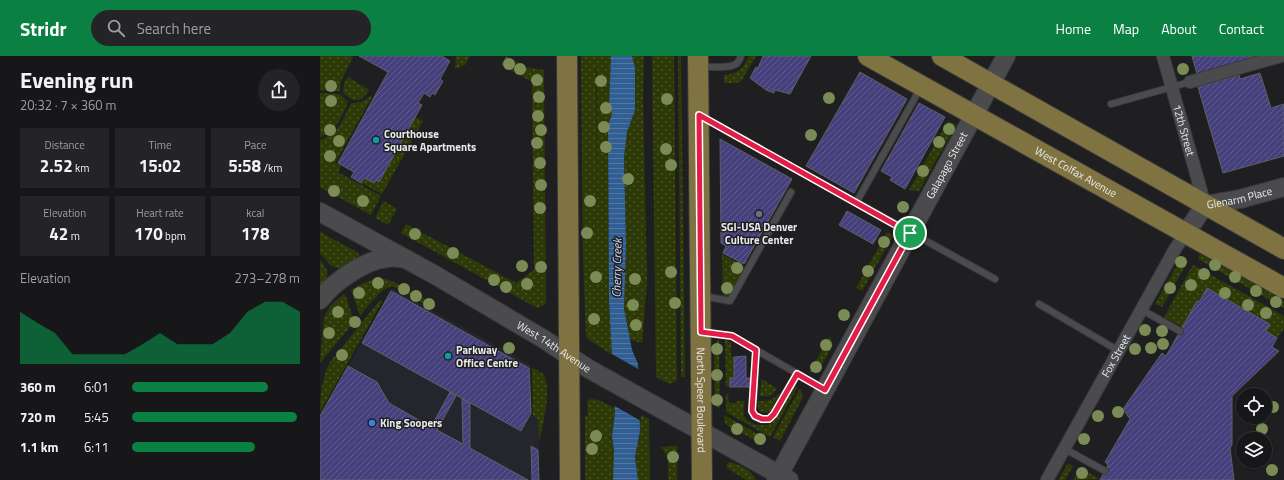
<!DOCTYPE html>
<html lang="en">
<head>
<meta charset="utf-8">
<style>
	:root { --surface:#171719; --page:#242426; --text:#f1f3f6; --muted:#9e9fa2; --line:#363638; --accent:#0b8043 }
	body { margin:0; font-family:"Titillium Web",sans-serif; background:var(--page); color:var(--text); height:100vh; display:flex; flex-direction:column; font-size:15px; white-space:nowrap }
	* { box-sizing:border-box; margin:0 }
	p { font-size:13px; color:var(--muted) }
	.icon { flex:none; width:22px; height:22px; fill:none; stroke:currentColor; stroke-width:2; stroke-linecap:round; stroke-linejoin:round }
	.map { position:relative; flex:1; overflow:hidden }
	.sheet { display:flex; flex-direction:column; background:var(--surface); width:320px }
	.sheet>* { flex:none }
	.buttons { position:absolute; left:916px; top:332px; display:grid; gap:8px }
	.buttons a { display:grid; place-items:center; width:36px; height:36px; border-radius:50%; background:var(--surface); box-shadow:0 1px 3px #0004,0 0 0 1px var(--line); font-size:20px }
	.pin { position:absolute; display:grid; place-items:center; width:34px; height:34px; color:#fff; margin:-17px; border:2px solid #fff; border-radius:50%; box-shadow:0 1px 4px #0007 }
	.round { display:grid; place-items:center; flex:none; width:42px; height:42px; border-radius:21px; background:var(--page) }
	.headline { display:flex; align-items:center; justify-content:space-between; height:68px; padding:0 20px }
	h1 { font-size:22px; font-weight:700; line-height:30px }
	.figures { display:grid; grid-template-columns:repeat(3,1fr); gap:6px; height:68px; padding:4px 20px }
	.figures div { display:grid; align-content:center; border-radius:0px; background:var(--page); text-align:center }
	.figures b { font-size:17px; font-weight:700 }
	.figures small { font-size:11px; font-weight:400 }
	.figures p { font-size:11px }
	.chart { height:112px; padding:8px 20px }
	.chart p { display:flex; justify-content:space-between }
	.chart svg { width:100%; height:72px; margin-top:4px; fill:var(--accent); opacity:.7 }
	ul { padding:0 20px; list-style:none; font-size:13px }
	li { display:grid; grid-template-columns:64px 48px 1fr; align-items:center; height:30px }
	li i { height:10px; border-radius:5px; background:var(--accent) }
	header { display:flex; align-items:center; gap:24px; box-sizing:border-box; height:56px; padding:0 20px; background:var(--accent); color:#fff }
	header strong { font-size:19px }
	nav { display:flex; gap:22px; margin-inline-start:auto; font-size:14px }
	.search { width:280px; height:36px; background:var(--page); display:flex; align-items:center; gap:10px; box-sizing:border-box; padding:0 14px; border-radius:22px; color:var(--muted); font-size:15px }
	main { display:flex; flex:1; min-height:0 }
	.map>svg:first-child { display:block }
	.built { fill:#25252d }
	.grass { fill:url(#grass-dots); fill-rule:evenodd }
	.water { fill:url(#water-rules) }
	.pier { fill:#1f1f21 }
	.building { fill:url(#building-hatch); stroke:#5f5f63 }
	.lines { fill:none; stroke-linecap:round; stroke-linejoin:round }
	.lane-casing { stroke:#3a3a3c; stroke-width:8 }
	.street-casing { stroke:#3a3a3c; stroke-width:14 }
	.secondary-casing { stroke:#3a3a3c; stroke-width:20 }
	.primary-casing { stroke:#3a3a3c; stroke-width:22 }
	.lane { stroke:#4b4b4e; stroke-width:6 }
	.street { stroke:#4b4b4e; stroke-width:12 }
	.secondary { stroke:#4b4b4e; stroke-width:18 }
	.primary { stroke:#807342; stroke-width:20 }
	.tree { fill:#7b8b56 }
	.route-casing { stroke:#fff; stroke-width:8 }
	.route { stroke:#e11d48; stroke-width:5 }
	.culture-dot { fill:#0f9aa8; stroke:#1f1f21; stroke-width:1.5 }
	.worship-dot { fill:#6b7280; stroke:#1f1f21; stroke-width:1.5 }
	.shop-dot { fill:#3f7fe0; stroke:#1f1f21; stroke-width:1.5 }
	.labels { text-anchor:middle; stroke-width:3; stroke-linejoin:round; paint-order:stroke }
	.street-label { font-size:11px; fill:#e9eaeb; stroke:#1f1f21 }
	.poi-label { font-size:11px; font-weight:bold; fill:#e9eaeb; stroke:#1f1f21; text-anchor:start }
	.water-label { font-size:12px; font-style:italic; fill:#c6e0ff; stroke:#1f1f21 }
</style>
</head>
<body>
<header>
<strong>Stridr</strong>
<div class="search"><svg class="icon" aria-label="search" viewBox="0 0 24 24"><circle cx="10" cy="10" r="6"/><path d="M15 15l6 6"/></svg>Search here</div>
<nav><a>Home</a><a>Map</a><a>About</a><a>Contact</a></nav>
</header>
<main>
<section class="sheet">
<div class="headline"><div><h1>Evening run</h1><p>20:32 · 7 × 360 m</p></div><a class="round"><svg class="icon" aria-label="share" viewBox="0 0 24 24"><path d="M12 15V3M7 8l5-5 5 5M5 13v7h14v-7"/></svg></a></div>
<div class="figures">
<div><p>Distance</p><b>2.52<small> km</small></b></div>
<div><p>Time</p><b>15:02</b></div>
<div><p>Pace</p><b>5:58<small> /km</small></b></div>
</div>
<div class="figures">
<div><p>Elevation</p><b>42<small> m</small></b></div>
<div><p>Heart rate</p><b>170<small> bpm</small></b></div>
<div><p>kcal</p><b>178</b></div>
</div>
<div class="chart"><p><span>Elevation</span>273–278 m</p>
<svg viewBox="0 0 160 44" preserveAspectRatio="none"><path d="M0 44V12L10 19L20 25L30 38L40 38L50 38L60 38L70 32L80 25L90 32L100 32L110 32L120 25L130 12L140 6L150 6L160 12V44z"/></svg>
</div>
<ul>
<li><b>360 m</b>6:01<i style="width:81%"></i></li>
<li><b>720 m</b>5:45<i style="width:98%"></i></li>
<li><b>1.1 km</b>6:11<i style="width:73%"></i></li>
</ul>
</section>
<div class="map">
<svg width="964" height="424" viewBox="0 0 964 424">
	<defs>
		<pattern id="grass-dots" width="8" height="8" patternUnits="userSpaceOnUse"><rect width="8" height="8" fill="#2d3906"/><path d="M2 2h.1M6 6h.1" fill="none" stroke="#4b562a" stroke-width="1.8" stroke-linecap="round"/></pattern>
		<pattern id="water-rules" width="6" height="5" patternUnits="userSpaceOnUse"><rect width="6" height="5" fill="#325f93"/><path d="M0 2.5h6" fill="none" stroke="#5076a2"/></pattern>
		<pattern id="building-hatch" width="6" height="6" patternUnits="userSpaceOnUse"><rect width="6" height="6" fill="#45407c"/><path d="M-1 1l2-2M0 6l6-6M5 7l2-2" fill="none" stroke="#605c8f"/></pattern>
	</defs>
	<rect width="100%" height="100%" fill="#1f1f21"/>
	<path class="built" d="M71,233H74L211,309L212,360L218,363L219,424H0V360Z"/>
	<path class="grass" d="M0,0H31L33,1L21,25L20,35L0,34Z
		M136,0H150L145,9L135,13Z
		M186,0L206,11L224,14L226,248L217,252L81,177L86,168L196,227L214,214L212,26L181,9Z
		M261,0H291L289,50L292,58L288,69L289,245L292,299L268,283L266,280L263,204ZM276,13H277L278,152Z
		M312,0H324L323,42L327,226L322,287L310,284L304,253L306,188L304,101L307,76L315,54V12Z
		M332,0H354L357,324L350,328L336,321Z
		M358,0H361L365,321H361Z
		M429,0H436L422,24L417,27H404V19C420,17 421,14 429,0Z
		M28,21L49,34C42,46 33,48 23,36L24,27Z
		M0,37L20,38L28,46C22,60 16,76 0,81Z
		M50,40L52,41L15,107L21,110L18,116L61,140L51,159L0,131V84C18,80 24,61 31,47C39,47 44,46 50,40Z
		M95,61L103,65L62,138L41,127L44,122L54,127Z
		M628,65L636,69L599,135L589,134Z
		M64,145L77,153L68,169L55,162Z
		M0,176L37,196L40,200L39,202L20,212H16L11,210L0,197Z
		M567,176L573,180L542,235L536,232Z
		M402,198L425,211L408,242L403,239Z
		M880,198L964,245V252L878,203Z
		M861,202L868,205L842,251L835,248Z
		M0,204C10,217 10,218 0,230Z
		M873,209L964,260V273L957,282L946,275L950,267L887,232L863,271L844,261Z
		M55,223H65L74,226L116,249L114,253L72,230C59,234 49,249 40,260L31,234L43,227Z
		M24,238L27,243L34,266L0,307L4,261L11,249Z
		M60,244L62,246L0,356C0,340 2,321 10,306Z
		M510,280L513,289L499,314L489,317Z
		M399,283L400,353L395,349L394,289Z
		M405,284L411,286V300L414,301V322H410V331H406Z
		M212,312C215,313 220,315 223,318C233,331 222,372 219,387L218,363L213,360Z
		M441,323L457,332C453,340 448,341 439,340L441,332Z
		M478,330L450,381L406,356V338H408L409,347H417V345H425C421,360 424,367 441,369C446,369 448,369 453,366L474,331Z
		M480,332L483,341L460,385L453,381Z
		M459,338H460L451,354L448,357L440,356L438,352V345C447,345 453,344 459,338Z
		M270,343L278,344L295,352L292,380L294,395L293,424H265V360H268L267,346Z
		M319,358L329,363L330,424H318L315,401L320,375Z
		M404,359L443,381L442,388L405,368Z
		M357,390V424H348V402L341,391Z
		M410,406C419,408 433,415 436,424H426L406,411L407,408Z
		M748,407L753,410L745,424H738Z
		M760,412L780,423L753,424Z"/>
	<path class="water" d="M291,0H312L315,12V54L307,76L304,101L306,188L304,253L312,294L318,308L320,375L315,401L318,424H293L294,395L292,380L295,357L289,245L288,69L292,58L289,50Z"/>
	<path class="pier" d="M290,297L320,314L321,365L293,349Z"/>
	<path class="building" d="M39,0H122L130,5L120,23L123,25L115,39L112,37L110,41L104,37L98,47L102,49L59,126L56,124L54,127L44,122L41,127L31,121L34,116L18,107L68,16Z
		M443,0H491L470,38L455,34L454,37L446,34L430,22L436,11L438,12Z
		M872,0H941L877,18Z
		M540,16L587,43L534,137L486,110Z
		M940,17L951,52L964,48V100L903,117L878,31L919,19L920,23Z
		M599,47L625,61L585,133L570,124L572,121L561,115Z
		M400,83L472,123L424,208L403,197L406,190L401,187Z
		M527,155L561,174L553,188L519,169Z
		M887,232L950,268L946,275L957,282L952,291L959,295L912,340V389L910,392L914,424H780L788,409L785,406L810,363L803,353L842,297L846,300L877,245L879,246Z
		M71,235L209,312L211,357L201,375L42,287Z
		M426,300V322H430V331H410V322H414V301Z
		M28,310L57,326L69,347L111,371L130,336L136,340L117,374L143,388L142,343L150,347V392L208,424H0V360Z
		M211,390L218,394L219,424H212Z"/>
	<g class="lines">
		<g class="lane-casing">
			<path id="lane" d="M380,11C389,10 409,13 416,8C419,6 420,3 421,0
				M791,48L870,26
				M382,61L675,223
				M536,147L600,33
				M383,240L410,245L471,136
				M719,248L799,295
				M822,254L860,275
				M383,277L412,280L504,333
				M436,294C435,309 435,323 434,338C434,343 432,349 432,354C434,364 445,366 452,361L477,317
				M745,393L785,415"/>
		</g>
		<g class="street-casing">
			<g id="street">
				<path id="s1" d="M843,0L885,149"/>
				<path d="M870,26L961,0"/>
				<path id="s2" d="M727,424L855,193L866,177"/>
			</g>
		</g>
		<g class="secondary-casing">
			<g id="secondary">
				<path id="s3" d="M0,156L115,219L222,282L269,313L469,424"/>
				<path id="s4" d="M866,177L885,149L920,143L964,131"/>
				<path d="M0,244C13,226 45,204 67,202C73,201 80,202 86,203"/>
				<path id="s5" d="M456,424L686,0"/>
			</g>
		</g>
		<g class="primary-casing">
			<g id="primary">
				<path d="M247,0L250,424"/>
				<path id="s6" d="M378,0L382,424"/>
				<path id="s7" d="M548,0L964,232"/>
				<path d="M622,0L964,193"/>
			</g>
		</g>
		<use href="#lane" class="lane"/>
		<use href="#street" class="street"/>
		<use href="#secondary" class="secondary"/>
		<use href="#primary" class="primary"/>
	</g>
	<g class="tree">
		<circle cx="189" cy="8" r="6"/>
		<circle cx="200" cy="13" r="6"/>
		<circle cx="863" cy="13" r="6"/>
		<circle cx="217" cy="24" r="6"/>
		<circle cx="281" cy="25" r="6"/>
		<circle cx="11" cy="30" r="6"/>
		<circle cx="219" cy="41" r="6"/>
		<circle cx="509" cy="42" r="6"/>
		<circle cx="347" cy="43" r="6"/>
		<circle cx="11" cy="45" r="6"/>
		<circle cx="286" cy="52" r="6"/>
		<circle cx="218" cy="60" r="6"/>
		<circle cx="284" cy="71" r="6"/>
		<circle cx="629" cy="73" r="6"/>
		<circle cx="10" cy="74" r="6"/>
		<circle cx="221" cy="74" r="6"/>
		<circle cx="491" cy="79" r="6"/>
		<circle cx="19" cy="85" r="6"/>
		<circle cx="619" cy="86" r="6"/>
		<circle cx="217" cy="87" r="6"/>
		<circle cx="286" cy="91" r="6"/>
		<circle cx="346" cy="93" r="6"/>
		<circle cx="10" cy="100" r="6"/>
		<circle cx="220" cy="107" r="6"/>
		<circle cx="351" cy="109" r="6"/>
		<circle cx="603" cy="115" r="6"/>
		<circle cx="308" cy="123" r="6"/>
		<circle cx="221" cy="129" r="6"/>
		<circle cx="14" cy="135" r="6"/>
		<circle cx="43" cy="145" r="6"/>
		<circle cx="270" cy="145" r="6"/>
		<circle cx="583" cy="151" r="6"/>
		<circle cx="220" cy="152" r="6"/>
		<circle cx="267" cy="177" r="6"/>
		<circle cx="95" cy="178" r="6"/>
		<circle cx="564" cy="186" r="6"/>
		<circle cx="133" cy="197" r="6"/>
		<circle cx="861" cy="206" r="6"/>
		<circle cx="895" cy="209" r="6"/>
		<circle cx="202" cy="210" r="6"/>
		<circle cx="221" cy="211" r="6"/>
		<circle cx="417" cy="212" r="6"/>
		<circle cx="548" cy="215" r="6"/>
		<circle cx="351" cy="216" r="6"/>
		<circle cx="884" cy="218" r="6"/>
		<circle cx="276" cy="221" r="6"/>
		<circle cx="915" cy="221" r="6"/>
		<circle cx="315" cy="223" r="6"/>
		<circle cx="174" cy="224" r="6"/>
		<circle cx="58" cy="227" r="6"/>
		<circle cx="207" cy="228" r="6"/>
		<circle cx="871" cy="229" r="6"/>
		<circle cx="186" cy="231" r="6"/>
		<circle cx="407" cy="232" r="6"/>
		<circle cx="850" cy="232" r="6"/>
		<circle cx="84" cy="233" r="6"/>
		<circle cx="936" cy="235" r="6"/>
		<circle cx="39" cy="237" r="6"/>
		<circle cx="905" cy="237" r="6"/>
		<circle cx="96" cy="240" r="6"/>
		<circle cx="956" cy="246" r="6"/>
		<circle cx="355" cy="247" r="6"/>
		<circle cx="109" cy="248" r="6"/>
		<circle cx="313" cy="249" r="6"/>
		<circle cx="928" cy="249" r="6"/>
		<circle cx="18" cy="256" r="6"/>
		<circle cx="946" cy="257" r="6"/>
		<circle cx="524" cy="259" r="6"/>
		<circle cx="274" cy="263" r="6"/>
		<circle cx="35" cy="266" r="6"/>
		<circle cx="316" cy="269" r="6"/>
		<circle cx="825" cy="274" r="6"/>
		<circle cx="842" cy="275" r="6"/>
		<circle cx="9" cy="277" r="6"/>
		<circle cx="843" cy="288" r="6"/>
		<circle cx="506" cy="289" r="6"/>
		<circle cx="189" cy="292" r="6"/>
		<circle cx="831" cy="292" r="6"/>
		<circle cx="397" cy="293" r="6"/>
		<circle cx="815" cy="293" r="6"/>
		<circle cx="22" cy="299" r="6"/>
		<circle cx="496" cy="311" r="6"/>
		<circle cx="397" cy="319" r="6"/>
		<circle cx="397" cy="344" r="6"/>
		<circle cx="953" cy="351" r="6"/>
		<circle cx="798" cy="356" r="6"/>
		<circle cx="778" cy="360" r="6"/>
		<circle cx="417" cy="373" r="6"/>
		<circle cx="942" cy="373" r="6"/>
		<circle cx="276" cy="380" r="6"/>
		<circle cx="440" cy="383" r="6"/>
		<circle cx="764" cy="383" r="6"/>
		<circle cx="272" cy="393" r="6"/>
		<circle cx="353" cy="401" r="6"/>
		<circle cx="952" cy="414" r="6"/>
		<circle cx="762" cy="417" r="6"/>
	</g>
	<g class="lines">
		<g class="route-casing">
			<path id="route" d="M379,59L590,177L505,334L477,318L454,358L449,363H442L435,360L432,355L436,294L412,280L381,276Z"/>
		</g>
		<use href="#route" class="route"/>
	</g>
	<g class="culture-dot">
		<circle cx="56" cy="84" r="4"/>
		<circle cx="128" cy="300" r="4"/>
	</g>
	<circle class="worship-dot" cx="439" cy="158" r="4"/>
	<circle class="shop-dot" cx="52" cy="367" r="4"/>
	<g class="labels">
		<g class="street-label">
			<text dy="4" stroke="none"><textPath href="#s1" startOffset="77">12th Street</textPath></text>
			<text dy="4" stroke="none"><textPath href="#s5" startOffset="358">Galapago Street</textPath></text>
			<text dy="4" stroke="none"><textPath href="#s7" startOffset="238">West Colfax Avenue</textPath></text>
			<text dy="4" stroke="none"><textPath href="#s4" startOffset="69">Glenarm Place</textPath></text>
			<text dy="4" stroke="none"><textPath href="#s3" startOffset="270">West 14th Avenue</textPath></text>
			<text dy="4" stroke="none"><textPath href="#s2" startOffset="142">Fox Street</textPath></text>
			<text dy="4" stroke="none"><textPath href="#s6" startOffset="344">North Speer Boulevard</textPath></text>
		</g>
		<g class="poi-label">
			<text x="64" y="82">Courthouse<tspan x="64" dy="13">Square Apartments</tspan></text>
			<text x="439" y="175" text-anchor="middle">SGI-USA Denver<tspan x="439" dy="13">Culture Center</tspan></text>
			<text x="136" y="298">Parkway<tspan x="136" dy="13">Office Centre</tspan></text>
			<text x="60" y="371">King Soopers</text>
		</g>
		<g class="water-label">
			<text transform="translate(297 212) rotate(-89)" y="4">Cherry Creek</text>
		</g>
	</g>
</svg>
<div class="buttons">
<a><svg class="icon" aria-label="locate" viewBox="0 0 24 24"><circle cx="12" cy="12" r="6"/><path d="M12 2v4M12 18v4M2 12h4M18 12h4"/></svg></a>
<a><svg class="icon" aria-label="layers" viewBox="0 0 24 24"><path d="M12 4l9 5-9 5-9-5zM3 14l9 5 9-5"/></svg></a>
</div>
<div class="pin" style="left:590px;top:177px;background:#1e9e55"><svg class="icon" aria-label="arrive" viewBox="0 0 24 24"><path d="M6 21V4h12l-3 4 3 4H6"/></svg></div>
</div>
</main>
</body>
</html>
